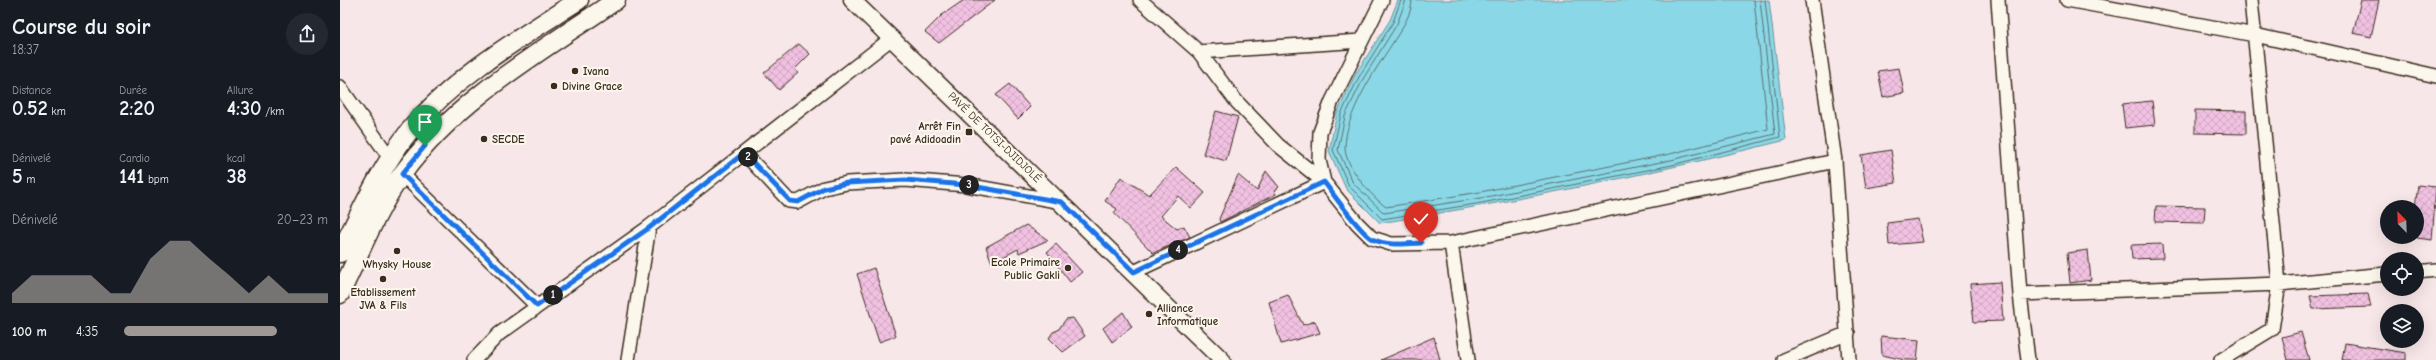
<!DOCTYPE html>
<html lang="fr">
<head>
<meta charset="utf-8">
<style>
	:root { --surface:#171b24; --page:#242831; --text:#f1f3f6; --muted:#9ea1a6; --accent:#9f9995 }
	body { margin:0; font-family:"Comic Neue",sans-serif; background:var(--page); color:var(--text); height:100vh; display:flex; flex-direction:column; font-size:15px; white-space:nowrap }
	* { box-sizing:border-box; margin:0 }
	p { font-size:13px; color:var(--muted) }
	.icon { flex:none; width:22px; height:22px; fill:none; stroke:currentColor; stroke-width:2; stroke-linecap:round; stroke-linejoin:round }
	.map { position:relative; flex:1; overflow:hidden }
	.panel { display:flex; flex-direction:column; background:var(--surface); width:340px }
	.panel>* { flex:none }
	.needle { width:26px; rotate:337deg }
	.controls { position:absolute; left:2040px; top:200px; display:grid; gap:8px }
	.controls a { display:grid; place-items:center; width:44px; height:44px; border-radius:50%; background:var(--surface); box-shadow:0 4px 16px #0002; font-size:20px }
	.pin { position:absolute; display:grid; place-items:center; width:34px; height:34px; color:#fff; margin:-41px -17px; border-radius:50% 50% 50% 0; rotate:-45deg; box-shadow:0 0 4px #0007 }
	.pin .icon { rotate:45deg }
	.km { position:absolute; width:20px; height:20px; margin:-10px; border-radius:50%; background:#222; color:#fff; font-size:11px; line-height:20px; text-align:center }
	.round { display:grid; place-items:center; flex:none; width:42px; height:42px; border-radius:21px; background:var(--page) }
	.headline { display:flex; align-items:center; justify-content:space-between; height:68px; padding:0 12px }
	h1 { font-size:22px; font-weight:800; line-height:30px }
	.figures { display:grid; grid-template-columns:repeat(3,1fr); gap:6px; height:68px; padding:4px 12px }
	.figures div { display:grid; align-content:center }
	.figures b { font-size:20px; font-weight:800 }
	.figures small { font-size:11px; font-weight:400 }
	.figures p { font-size:11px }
	.chart { height:112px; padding:8px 12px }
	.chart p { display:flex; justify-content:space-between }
	.chart svg { width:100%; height:72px; margin-top:4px; fill:var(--accent); opacity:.7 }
	ul { padding:0 12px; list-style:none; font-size:13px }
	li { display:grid; grid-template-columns:64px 48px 1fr; align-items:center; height:30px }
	li i { height:10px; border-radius:5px; background:var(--accent) }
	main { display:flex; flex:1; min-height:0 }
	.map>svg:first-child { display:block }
	.water { fill:#8ad8e7; stroke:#6a9297 }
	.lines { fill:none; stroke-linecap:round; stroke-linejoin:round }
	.shore { stroke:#5b706e; stroke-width:1 }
	.building { fill:url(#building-cross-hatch); stroke:#3b2a1e }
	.minor-casing { stroke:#3b2a1e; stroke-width:16 }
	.tertiary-casing { stroke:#3b2a1e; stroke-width:19 }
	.secondary-casing { stroke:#3b2a1e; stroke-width:21 }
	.minor { stroke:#fbf7ec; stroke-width:13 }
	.tertiary { stroke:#fbf7ec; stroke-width:16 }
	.secondary { stroke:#fbf7ec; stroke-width:18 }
	.route-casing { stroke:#fff; stroke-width:8 }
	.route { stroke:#1a73e8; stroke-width:5 }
	.poi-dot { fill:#3b2a1e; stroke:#fbf7ec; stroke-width:1.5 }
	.labels { text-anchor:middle; stroke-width:4; stroke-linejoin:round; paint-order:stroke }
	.poi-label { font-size:11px; font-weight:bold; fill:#3b2a1e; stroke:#fbf7ec; text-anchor:start }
	.street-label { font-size:11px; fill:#3b2a1e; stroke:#fbf7ec }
</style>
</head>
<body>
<main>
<section class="panel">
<div class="headline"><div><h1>Course du soir</h1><p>18:37</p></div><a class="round"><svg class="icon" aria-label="share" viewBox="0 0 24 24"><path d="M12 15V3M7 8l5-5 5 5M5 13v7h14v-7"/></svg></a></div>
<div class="figures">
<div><p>Distance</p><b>0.52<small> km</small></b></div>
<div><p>Durée</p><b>2:20</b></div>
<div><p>Allure</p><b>4:30<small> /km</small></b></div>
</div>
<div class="figures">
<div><p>Dénivelé</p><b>5<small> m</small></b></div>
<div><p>Cardio</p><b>141<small> bpm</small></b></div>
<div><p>kcal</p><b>38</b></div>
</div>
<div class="chart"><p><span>Dénivelé</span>20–23 m</p>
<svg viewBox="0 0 160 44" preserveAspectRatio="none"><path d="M0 44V38L10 27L20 27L30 27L40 27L50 38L60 38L70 17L80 6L90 6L100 17L110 27L120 38L130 27L140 38L150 38L160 38V44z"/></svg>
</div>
<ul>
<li><b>100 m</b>4:35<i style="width:75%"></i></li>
</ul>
</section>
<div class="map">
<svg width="2096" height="360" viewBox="0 0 2096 360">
	<defs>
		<pattern id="building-cross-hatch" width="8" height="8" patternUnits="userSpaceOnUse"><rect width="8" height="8" fill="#f1c1e2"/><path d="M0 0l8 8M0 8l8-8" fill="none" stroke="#d0a6c1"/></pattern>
	</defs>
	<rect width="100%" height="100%" fill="#f8e7e9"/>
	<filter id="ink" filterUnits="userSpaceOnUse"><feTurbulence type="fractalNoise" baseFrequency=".025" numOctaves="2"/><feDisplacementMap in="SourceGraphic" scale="8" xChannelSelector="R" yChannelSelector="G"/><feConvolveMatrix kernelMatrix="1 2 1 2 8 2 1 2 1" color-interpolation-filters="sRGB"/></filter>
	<g filter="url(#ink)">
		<path class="water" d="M1058,0H1429L1446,140C1312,174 1177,201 1040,223L1006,189L989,151L997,113L1015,75L1050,20Z"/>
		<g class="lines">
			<path class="shore" d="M1061,0L1053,22L1019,77L1001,114L993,150L1009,186L1042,219L1142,203L1332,165L1440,137L1425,0
				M1066,0L1057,24L1023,79L1005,116L998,150L1013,183L1044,213L1141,198L1331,160L1435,134L1420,0
				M1072,0C1072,15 1060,31 1052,44C1034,72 1005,114 1005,148C1005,166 1032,197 1046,207L1140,192L1330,154L1428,129L1414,0"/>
		</g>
		<path class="building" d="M624,0H655L599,43L585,32L602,15Z
			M2021,0H2039L2031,37L2013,33Z
			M459,44L470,54L455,69L458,73L439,90L424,73Z
			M1559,68L1564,93L1543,97L1538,71Z
			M670,84L690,107L678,119L656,95Z
			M1812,101L1815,125L1785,128L1782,104Z
			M1855,110L1906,111V134L1855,133Z
			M876,111L898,117L886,161L863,154Z
			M1551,150L1556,183L1526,188L1521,155Z
			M836,167L865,193L851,208L838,196L821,216L837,229L844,226L850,237L813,253L774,213L777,209L765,201L781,177L809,195Z
			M926,171L939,187L934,191L936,194L880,222L879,219L898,175L917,191Z
			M2078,185L2096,187L2092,240L2077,238V207H2075Z
			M1816,206L1865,207L1864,223L1815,222Z
			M1578,219L1583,242L1549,245L1547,223Z
			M686,225L708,240L679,253L678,249L652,263L646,247Z
			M716,244L742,272L730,282L707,252Z
			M1822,244L1823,258L1792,259L1791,245Z
			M1748,250L1751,280L1730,283L1727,253Z
			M534,268L556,336L539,342L517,274Z
			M1660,282L1663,321L1634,322L1630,284Z
			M2028,294L2031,307L1973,309L1970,296Z
			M948,295L963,325L975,321L980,333L941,344L929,302Z
			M783,312L792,327L772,342L763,328Z
			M733,318L745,336L723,352L709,338L713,332L718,330L726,319Z
			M1961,332L1969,360H1948L1942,337Z
			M1541,336L1579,340L1577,360H1565L1542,355Z
			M1094,337L1100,360H1041Z
			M2005,343L2066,353V360H2002Z"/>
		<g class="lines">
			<g class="minor-casing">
				<path id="minor" d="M1042,0L992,101L980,132L979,160L984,182L1017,223L1032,238L1051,244L1111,243L1495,161
					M1472,0L1495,161L1509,360
					M1658,0L1680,294L1688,360
					M1727,0L1915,35L2096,76
					M859,52L1021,41
					M0,87L50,158
					M404,153L449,201L458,202L484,188L507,183L565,180L626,185L722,202
					M62,174L197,306
					M1111,243L1128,360
					M794,272L984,182L938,145L896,101L859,52L800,0
					M2077,272L2096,270
					M1680,294L1939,284L2047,274
					M134,360L159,334L309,227L552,38
					M288,360L309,227
					M1444,360L1508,333
					M1881,360L1932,329L1939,284L1911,0"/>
			</g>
			<g class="tertiary-casing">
				<path id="tertiary" d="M512,0L882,360"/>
			</g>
			<g class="secondary-casing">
				<path id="secondary" d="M0,253C21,211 41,166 71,129C116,75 180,38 239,0
					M0,294C18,257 39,205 63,173C118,98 201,52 276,0"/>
			</g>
			<use href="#minor" class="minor"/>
			<use href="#tertiary" class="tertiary"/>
			<use href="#secondary" class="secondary"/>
		</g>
	</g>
	<g class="lines" filter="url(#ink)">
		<g class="route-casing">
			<path id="route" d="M85,146L62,174L197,306L309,228L404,153L450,201L458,202L484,188L507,183L565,180L626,185L722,202L794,272L984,182C995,196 1018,230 1032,239C1046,246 1066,244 1081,243"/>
		</g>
		<use href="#route" class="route"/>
	</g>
	<g class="poi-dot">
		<circle cx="235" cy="71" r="4"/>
		<circle cx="214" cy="86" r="4"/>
		<rect x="625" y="128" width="8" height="8" rx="2"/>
		<circle cx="144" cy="139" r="4"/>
		<circle cx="57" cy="251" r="4"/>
		<circle cx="728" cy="268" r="4"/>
		<circle cx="43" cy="279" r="4"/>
		<circle cx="809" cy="314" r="4"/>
	</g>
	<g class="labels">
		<g class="poi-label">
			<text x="243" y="75">Ivana</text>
			<text x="222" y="90">Divine Grace</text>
			<text x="621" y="130" text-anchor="end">Arrêt Fin<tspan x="621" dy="13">pavé Adidoadin</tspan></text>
			<text x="152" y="143">SECDE</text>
			<text x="720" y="266" text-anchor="end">Ecole Primaire<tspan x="720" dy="13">Public Gakli</tspan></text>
			<text x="57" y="268" text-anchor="middle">Whysky House</text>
			<text x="43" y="296" text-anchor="middle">Etablissement<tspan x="43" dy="13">JVA &amp; Fils</tspan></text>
			<text x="817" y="312">Alliance<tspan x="817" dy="13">Informatique</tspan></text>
		</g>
		<g class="street-label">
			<text transform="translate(655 137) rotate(44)" y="4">PAVÉ DE TOTSI-DJIDJOLÉ</text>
		</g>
	</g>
</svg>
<div class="controls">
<a><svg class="needle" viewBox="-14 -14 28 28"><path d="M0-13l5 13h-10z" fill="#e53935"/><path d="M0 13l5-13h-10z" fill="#9ea1a6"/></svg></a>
<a><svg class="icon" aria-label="locate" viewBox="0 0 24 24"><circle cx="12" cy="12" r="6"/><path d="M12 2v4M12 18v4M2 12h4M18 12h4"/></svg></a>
<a><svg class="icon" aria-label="layers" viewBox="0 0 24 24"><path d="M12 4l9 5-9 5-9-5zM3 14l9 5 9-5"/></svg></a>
</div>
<div class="pin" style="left:85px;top:146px;background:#1e9e55"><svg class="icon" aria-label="arrive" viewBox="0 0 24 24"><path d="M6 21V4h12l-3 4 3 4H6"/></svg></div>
<div class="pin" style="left:1081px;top:243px;background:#d93025"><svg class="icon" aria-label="check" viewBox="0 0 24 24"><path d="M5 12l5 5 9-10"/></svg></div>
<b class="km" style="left:213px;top:295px">1</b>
<b class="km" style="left:408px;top:157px">2</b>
<b class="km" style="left:629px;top:185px">3</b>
<b class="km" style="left:838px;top:250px">4</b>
</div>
</main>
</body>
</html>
